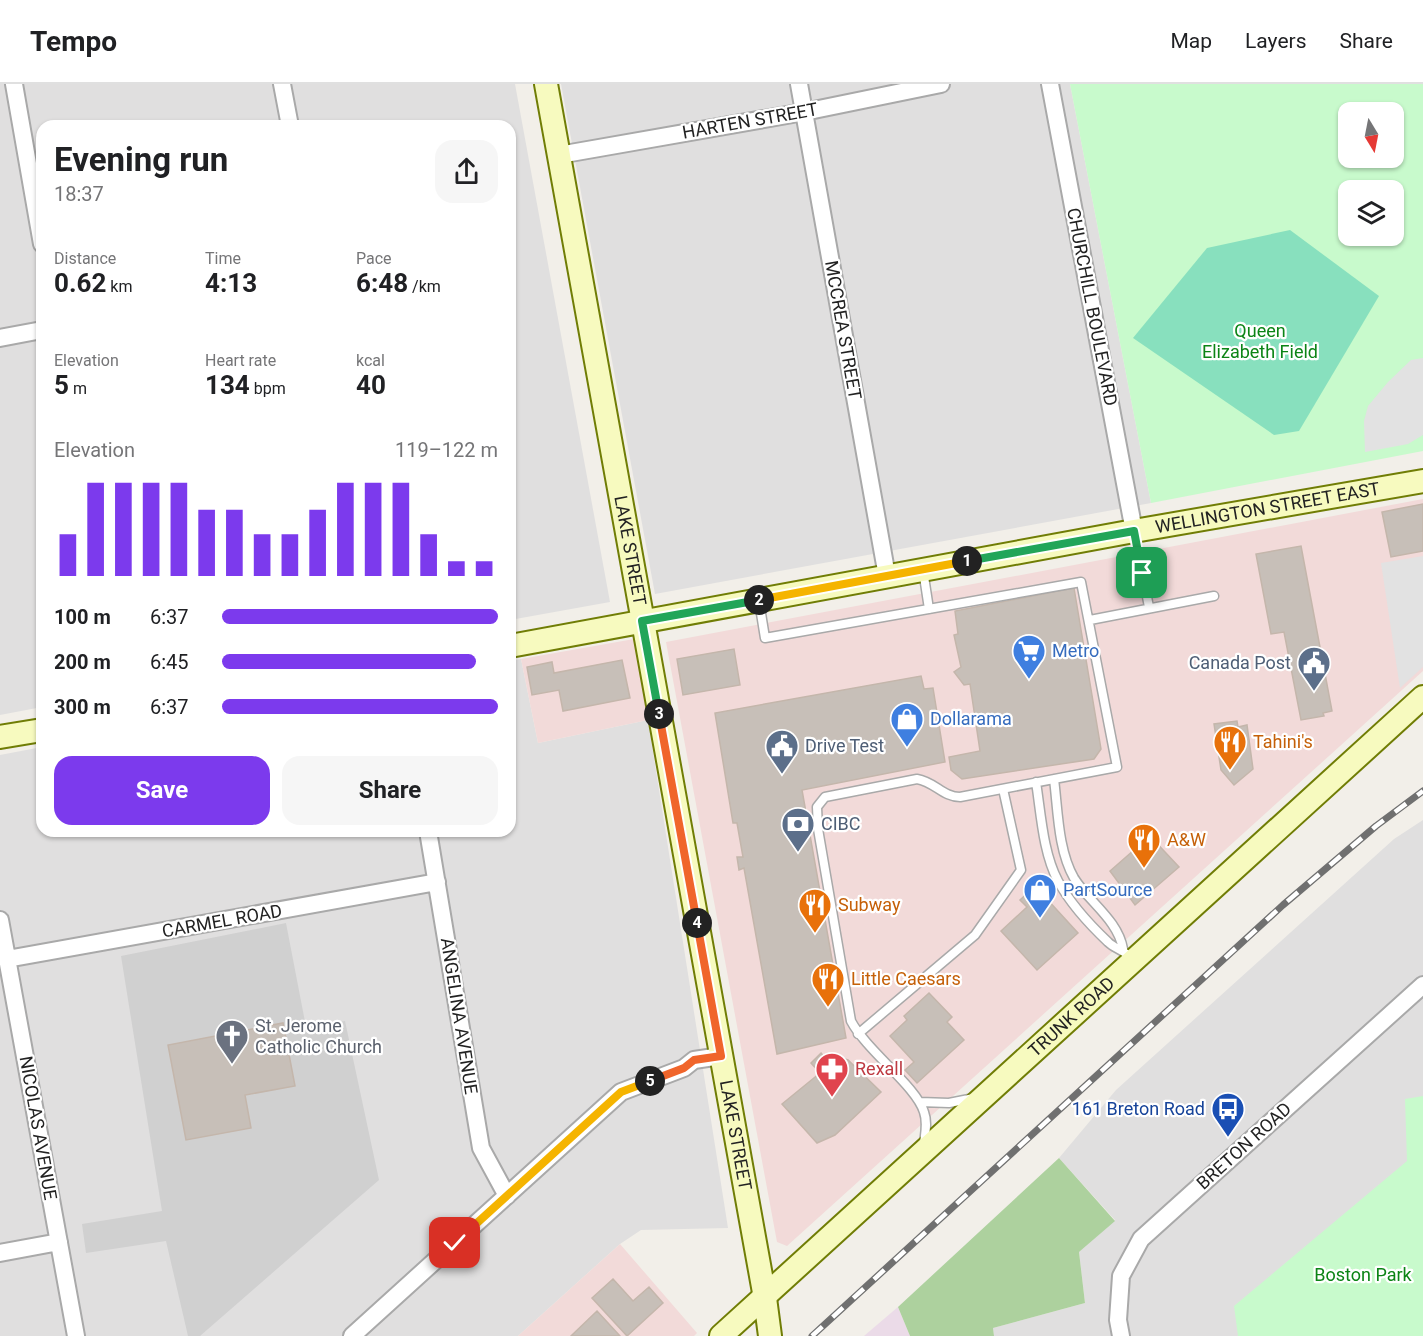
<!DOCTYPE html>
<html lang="en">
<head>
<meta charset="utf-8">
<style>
	:root { --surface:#fff; --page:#f6f6f6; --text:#202124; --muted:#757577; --line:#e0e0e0; --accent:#7c3aed }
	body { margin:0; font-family:Roboto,sans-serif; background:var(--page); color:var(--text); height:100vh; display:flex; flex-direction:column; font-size:22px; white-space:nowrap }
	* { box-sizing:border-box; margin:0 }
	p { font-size:20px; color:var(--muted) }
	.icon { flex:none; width:33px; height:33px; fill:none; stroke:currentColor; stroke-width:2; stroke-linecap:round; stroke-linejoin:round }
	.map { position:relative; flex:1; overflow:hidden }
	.panel { position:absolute; left:36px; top:36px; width:480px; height:717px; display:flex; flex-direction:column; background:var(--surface); border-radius:18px; box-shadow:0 2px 4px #0004 }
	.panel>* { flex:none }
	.needle { width:39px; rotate:170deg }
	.buttons { position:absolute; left:1338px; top:18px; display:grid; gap:12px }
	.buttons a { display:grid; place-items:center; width:66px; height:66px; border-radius:12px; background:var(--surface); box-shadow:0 2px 4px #0004; font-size:30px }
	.pin { position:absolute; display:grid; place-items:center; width:51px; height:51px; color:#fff; margin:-26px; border-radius:12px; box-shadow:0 3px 9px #0006 }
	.km { position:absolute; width:30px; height:30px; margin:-15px; border-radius:50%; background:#222; color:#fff; font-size:16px; line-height:30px; text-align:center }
	.round { display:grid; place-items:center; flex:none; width:63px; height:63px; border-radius:18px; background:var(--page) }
	.head { display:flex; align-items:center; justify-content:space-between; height:102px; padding:0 18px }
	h1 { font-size:33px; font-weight:700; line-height:45px }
	.stats { display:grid; grid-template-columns:repeat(3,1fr); gap:9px; height:102px; padding:6px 18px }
	.stats div { display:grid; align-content:center }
	.stats b { font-size:26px; font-weight:700 }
	.stats small { font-size:16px; font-weight:400 }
	.stats p { font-size:16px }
	.chart { height:168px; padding:12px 18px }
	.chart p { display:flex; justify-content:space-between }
	.chart svg { width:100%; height:108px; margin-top:6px; stroke:var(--accent); stroke-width:6 }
	.cta { display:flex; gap:12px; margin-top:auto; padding:12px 18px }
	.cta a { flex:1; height:69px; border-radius:18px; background:var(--accent); color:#fff; font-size:24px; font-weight:700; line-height:69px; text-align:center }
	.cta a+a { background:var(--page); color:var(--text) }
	ul { padding:0 18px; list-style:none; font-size:20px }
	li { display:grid; grid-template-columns:96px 72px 1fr; align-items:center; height:45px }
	li i { height:15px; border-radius:8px; background:var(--accent) }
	header { display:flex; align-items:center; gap:36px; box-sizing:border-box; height:84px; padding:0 30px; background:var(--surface); border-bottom:2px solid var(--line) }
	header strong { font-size:28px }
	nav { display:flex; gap:33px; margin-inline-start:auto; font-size:21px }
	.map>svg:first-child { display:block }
	.residential { fill:#e0dfdf }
	.commercial { fill:#f2dad9 }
	.industrial { fill:#ebdbe8 }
	.religious { fill:#d0d0d0 }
	.forest { fill:#add19e }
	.park { fill:#c8facc; fill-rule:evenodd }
	.pitch { fill:#88e0be }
	.parking { fill:#e2e2e2 }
	.building { fill:#c7bfb8; stroke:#c4b6ab; stroke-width:1.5 }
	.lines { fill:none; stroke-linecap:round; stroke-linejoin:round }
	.lane-casing { stroke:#a9a9a9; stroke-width:11 }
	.street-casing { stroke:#a9a9a9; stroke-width:20 }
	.secondary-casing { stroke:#707d05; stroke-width:26 }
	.lane { stroke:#fff; stroke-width:8 }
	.street { stroke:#fff; stroke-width:16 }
	.secondary { stroke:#f7fabf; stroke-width:22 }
	.rail-casing { stroke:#707070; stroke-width:7 }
	.rail { stroke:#fff; stroke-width:4.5; stroke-dasharray:14; stroke-linecap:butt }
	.split-1-casing { stroke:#fff; stroke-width:12 }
	.split-2-casing { stroke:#fff; stroke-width:12 }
	.split-3-casing { stroke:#fff; stroke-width:12 }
	.split-4-casing { stroke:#fff; stroke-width:12 }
	.split-5-casing { stroke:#fff; stroke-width:12 }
	.split-6-casing { stroke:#fff; stroke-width:12 }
	.split-1 { stroke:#22a559; stroke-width:8 }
	.split-2 { stroke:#f5b400; stroke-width:8 }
	.split-3 { stroke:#22a559; stroke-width:8 }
	.split-4 { stroke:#f0652b; stroke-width:8 }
	.split-5 { stroke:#f0652b; stroke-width:8 }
	.split-6 { stroke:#f5b400; stroke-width:8 }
	.labels { text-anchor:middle; stroke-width:4.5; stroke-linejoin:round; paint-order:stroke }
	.street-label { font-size:18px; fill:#222; stroke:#fff }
	.park-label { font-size:18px; fill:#0c8416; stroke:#fff }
	.shop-label { font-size:18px; fill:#366cbe; stroke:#fff; text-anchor:start }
	.service-label { font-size:18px; fill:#4e5e75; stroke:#fff; text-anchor:start }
	.food-label { font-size:18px; fill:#c56008; stroke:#fff; text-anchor:start }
	.worship-label { font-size:18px; fill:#5b616d; stroke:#fff; text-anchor:start }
	.health-label { font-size:18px; fill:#be3a42; stroke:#fff; text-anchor:start }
	.transit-label { font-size:18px; fill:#164399; stroke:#fff; text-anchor:end }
</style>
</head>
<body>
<header>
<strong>Tempo</strong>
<nav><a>Map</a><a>Layers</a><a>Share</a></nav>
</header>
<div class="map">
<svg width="1423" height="1252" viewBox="0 0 1423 1252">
	<rect width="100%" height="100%" fill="#f2efe9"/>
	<path class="residential" d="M0,0H515L610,518L510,536V42H42V623L0,631Z
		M561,0H1070L1151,419L655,510Z
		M521,575L538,659L648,636L728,1144L641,1146L620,1160L518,1252H0V671L42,663V747H510V577Z
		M1423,736V1252H994L993,1244L1085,1219L1079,1168L1115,1136L1059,1074L1116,1006L1394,755Z"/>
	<path class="commercial" d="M1423,415V587L787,1162L777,1158L666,558Z
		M634,555L648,636L538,659L521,575Z
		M620,1160L697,1249L694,1252H518Z"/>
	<path class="industrial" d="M898,1223L910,1252H864Z"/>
	<path class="religious" d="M286,839L306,943L345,937L379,1096L200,1252H188L166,1157L86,1169L82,1140L162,1127L121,872Z"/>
	<path class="forest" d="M1059,1074L1115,1137L1079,1168L1085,1219L993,1244L994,1252H910L898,1223Z"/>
	<path class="park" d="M1070,0H1423V367L1151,419ZM1348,28H1394V74H1348ZM1348,106H1394V152H1348Z
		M1423,1012V1252H1238L1234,1222L1407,1077L1405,1015Z"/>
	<path class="pitch" d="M1290,146L1379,212L1299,347L1274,351L1133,254L1207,164Z"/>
	<path class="parking" d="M1423,274V351L1408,360L1365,368L1364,337L1368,322L1388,298L1411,276Z
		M1423,472V583L1400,604L1381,479Z"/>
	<path class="building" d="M1423,420V467L1391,473L1382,428Z
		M1301,462L1332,627L1323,629L1324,632L1301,636L1284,548L1271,550L1256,470Z
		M1074,504L1101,665L1094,675L962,695L951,686L949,673L980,667L970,600L964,601L954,588L961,583L954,551L958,550L955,527Z
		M734,565L740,601L683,611L677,575Z
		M622,576L630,614L563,627L559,606L532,611L527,583L552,578L554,589Z
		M921,592L924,605L933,604L945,678L802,706L846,954L777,970L744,784L739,786L737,773H743L737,739H733L715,629Z
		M1237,637L1238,643L1247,641L1253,685L1234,701L1221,686L1214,640Z
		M1150,752L1179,783L1135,821L1110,787Z
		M1035,802L1078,849L1037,886L1001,847L1027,823L1020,816Z
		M929,909L952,933L947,938L964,956L917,999L905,986L914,978L890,952L907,936L904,932Z
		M283,939L295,1002L245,1011L251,1044L186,1056L168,961Z
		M821,969L829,979L836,972L848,976L881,1008L835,1051L817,1059L782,1020L820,989L811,979Z
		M613,1195L633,1217L649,1203L663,1219L627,1252L592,1214Z
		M597,1227L620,1252H571Z"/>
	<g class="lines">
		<g class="lane-casing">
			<path id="lane" d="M1134,447L1149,523
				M923,486L929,525
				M759,517L765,554L1081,498L1117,683L960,713C943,713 935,698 917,695L825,713L817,723L818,745L851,937C867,967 916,1002 924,1028C928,1039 925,1049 924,1060
				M1090,536L1214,512
				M1054,695C1058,727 1058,766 1074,794C1089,818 1118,836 1123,865
				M1036,698C1041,730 1043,769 1058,797C1070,819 1090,841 1108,858C1115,865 1123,865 1134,876
				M858,950L975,851L1021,786L1003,705
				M920,1018L949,1019L974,1014"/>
		</g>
		<g class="street-casing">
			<path id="street" d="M14,0L42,160
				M282,0L290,42
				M799,0L887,492
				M1050,0L1134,447
				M559,71L804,28L941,0
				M0,254L42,246
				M428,747L481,1064L507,1112
				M0,836L76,1252
				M7,875L437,798
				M0,1169L59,1158
				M352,1252L621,1008L684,984L694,976L721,972
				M1121,1252L1118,1236L1121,1192L1141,1155L1423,901"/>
		</g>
		<g class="secondary-casing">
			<g id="secondary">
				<path id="s1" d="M546,0L765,1214L770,1252"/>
				<path id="s2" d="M510,562L1134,447L1423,397"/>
				<path d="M0,653L42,646"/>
				<path id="s3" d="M721,1252L1423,613"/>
			</g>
		</g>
		<use href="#lane" class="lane"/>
		<use href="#street" class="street"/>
		<use href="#secondary" class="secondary"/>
		<g class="rail-casing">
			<path id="rail" d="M812,1252L1283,821L1376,742L1423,707"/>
		</g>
		<use href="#rail" class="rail"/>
	</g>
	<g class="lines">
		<g class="split-1-casing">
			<path id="split-1" d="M967,477L1134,447L1142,489"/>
		</g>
		<g class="split-2-casing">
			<path id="split-2" d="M759,516L967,477"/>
		</g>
		<g class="split-3-casing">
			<path id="split-3" d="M659,630L642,537L759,516"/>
		</g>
		<g class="split-4-casing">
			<path id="split-4" d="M659,630L697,839"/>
		</g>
		<g class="split-5-casing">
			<path id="split-5" d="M650,997L684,984L694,976L721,972L697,839"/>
		</g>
		<g class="split-6-casing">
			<path id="split-6" d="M455,1159L621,1008L650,997"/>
		</g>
		<use href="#split-1" class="split-1"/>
		<use href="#split-2" class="split-2"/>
		<use href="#split-3" class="split-3"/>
		<use href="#split-4" class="split-4"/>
		<use href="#split-5" class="split-5"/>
		<use href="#split-6" class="split-6"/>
	</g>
	<defs>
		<g id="supermarket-pin" transform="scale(1.725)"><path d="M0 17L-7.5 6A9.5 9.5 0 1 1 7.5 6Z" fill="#3f7fe0" stroke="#fff"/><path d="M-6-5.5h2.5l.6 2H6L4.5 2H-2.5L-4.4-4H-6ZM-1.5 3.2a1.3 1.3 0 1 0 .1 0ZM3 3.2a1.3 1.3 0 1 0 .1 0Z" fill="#fff"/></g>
		<g id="civic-pin" transform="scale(1.725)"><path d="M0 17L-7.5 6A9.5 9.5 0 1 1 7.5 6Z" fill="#5c6f8a" stroke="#fff"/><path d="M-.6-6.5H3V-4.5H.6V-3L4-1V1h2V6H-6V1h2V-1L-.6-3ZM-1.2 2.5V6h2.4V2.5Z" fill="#fff"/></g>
		<g id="shop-pin" transform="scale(1.725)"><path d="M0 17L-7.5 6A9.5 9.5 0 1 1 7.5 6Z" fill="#3f7fe0" stroke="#fff"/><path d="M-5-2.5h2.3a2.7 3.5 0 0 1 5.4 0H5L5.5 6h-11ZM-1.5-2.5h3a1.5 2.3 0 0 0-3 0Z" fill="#fff"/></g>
		<g id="restaurant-pin" transform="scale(1.725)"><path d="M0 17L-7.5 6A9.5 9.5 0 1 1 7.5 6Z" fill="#e8710a" stroke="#fff"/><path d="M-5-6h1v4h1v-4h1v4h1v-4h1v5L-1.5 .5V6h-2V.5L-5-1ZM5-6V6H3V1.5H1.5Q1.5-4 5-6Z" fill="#fff"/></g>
		<g id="bank-pin" transform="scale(1.725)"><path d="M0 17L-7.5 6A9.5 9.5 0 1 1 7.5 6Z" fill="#5c6f8a" stroke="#fff"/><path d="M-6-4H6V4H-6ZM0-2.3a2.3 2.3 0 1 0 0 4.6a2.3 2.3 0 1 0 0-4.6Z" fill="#fff"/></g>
		<g id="church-pin" transform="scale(1.725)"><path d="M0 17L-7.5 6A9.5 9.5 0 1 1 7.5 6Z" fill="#6b7280" stroke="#fff"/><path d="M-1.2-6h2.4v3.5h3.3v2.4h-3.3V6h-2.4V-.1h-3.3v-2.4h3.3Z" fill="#fff"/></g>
		<g id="pharmacy-pin" transform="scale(1.725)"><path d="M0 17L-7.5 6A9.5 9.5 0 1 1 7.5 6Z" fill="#e0444e" stroke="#fff"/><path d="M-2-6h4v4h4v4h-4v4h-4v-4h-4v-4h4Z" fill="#fff"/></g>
		<g id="bus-pin" transform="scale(1.725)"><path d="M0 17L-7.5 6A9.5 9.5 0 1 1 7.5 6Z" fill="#1a4fb4" stroke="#fff"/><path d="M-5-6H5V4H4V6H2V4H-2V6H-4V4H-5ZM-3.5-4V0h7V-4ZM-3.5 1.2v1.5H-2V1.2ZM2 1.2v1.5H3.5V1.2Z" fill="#fff"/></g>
	</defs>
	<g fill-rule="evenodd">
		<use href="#supermarket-pin" x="1029" y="567"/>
		<use href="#civic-pin" x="1314" y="579"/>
		<use href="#shop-pin" x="907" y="635"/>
		<use href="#restaurant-pin" x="1230" y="658"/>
		<use href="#civic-pin" x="782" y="662"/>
		<use href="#bank-pin" x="798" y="740"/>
		<use href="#restaurant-pin" x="1144" y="756"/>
		<use href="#shop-pin" x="1040" y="806"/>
		<use href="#restaurant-pin" x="815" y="821"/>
		<use href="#restaurant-pin" x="828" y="895"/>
		<use href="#church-pin" x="232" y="952"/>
		<use href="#pharmacy-pin" x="832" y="985"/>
		<use href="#bus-pin" x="1228" y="1025"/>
	</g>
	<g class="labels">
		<g class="street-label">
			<text transform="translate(750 37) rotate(-10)" y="6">HARTEN STREET</text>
			<text transform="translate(1092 223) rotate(79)" y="6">CHURCHILL BOULEVARD</text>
			<text transform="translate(843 246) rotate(80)" y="6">MCCREA STREET</text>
			<text dy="6" stroke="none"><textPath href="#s2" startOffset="770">WELLINGTON STREET EAST</textPath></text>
			<text dy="6" stroke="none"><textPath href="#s1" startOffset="474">LAKE STREET</textPath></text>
			<text transform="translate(222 837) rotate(-10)" y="6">CARMEL ROAD</text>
			<text transform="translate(459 932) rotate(81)" y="6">ANGELINA AVENUE</text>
			<text dy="6" stroke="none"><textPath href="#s3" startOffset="474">TRUNK ROAD</textPath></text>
			<text transform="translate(38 1044) rotate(80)" y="6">NICOLAS AVENUE</text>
			<text dy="6" stroke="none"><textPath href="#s1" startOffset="1068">LAKE STREET</textPath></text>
			<text transform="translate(1244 1062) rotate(-42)" y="6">BRETON ROAD</text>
		</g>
		<g class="park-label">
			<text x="1260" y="253">Queen<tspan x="1260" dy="21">Elizabeth Field</tspan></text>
			<text x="1363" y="1197">Boston Park</text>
		</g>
		<g class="shop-label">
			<text x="1052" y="573">Metro</text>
			<text x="930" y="641">Dollarama</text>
			<text x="1063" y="812">PartSource</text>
		</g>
		<g class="service-label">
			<text x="1291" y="585" text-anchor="end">Canada Post</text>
			<text x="805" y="668">Drive Test</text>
			<text x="821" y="746">CIBC</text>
		</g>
		<g class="food-label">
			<text x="1253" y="664">Tahini's</text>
			<text x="1167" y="762">A&amp;W</text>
			<text x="838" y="827">Subway</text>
			<text x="851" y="901">Little Caesars</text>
		</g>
		<g class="worship-label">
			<text x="255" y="948">St. Jerome<tspan x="255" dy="21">Catholic Church</tspan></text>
		</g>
		<g class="health-label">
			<text x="855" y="991">Rexall</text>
		</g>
		<g class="transit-label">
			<text x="1205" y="1031">161 Breton Road</text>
		</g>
	</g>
</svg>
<div class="buttons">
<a><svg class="needle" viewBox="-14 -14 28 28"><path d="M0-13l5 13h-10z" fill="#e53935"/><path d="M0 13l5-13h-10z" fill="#757577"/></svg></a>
<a><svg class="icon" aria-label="layers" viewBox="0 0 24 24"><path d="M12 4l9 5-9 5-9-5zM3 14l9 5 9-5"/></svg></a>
</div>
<div class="pin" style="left:1142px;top:489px;background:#1e9e55"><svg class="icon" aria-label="arrive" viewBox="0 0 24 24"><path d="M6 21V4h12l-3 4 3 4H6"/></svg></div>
<div class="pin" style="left:455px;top:1159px;background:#d93025"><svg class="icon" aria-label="check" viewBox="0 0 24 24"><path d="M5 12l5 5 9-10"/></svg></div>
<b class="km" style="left:967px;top:477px">1</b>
<b class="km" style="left:759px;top:516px">2</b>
<b class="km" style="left:659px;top:630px">3</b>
<b class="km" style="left:697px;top:839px">4</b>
<b class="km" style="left:650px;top:997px">5</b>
<section class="panel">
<div class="head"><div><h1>Evening run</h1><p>18:37</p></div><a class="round"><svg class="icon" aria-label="share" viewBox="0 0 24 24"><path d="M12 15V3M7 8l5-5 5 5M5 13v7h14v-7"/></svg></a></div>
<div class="stats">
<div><p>Distance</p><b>0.62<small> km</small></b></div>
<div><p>Time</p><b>4:13</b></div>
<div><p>Pace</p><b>6:48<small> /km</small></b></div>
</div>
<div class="stats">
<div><p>Elevation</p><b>5<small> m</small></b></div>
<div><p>Heart rate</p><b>134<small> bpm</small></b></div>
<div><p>kcal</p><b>40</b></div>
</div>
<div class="chart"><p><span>Elevation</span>119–122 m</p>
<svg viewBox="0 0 160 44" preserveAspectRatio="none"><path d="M5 44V27M15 44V6M25 44V6M35 44V6M45 44V6M55 44V17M65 44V17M75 44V27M85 44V27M95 44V17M105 44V6M115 44V6M125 44V6M135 44V27M145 44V38M155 44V38"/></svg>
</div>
<ul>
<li><b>100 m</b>6:37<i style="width:100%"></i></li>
<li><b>200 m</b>6:45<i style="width:92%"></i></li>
<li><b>300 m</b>6:37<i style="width:100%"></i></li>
</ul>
<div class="cta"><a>Save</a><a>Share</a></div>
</section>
</div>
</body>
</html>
